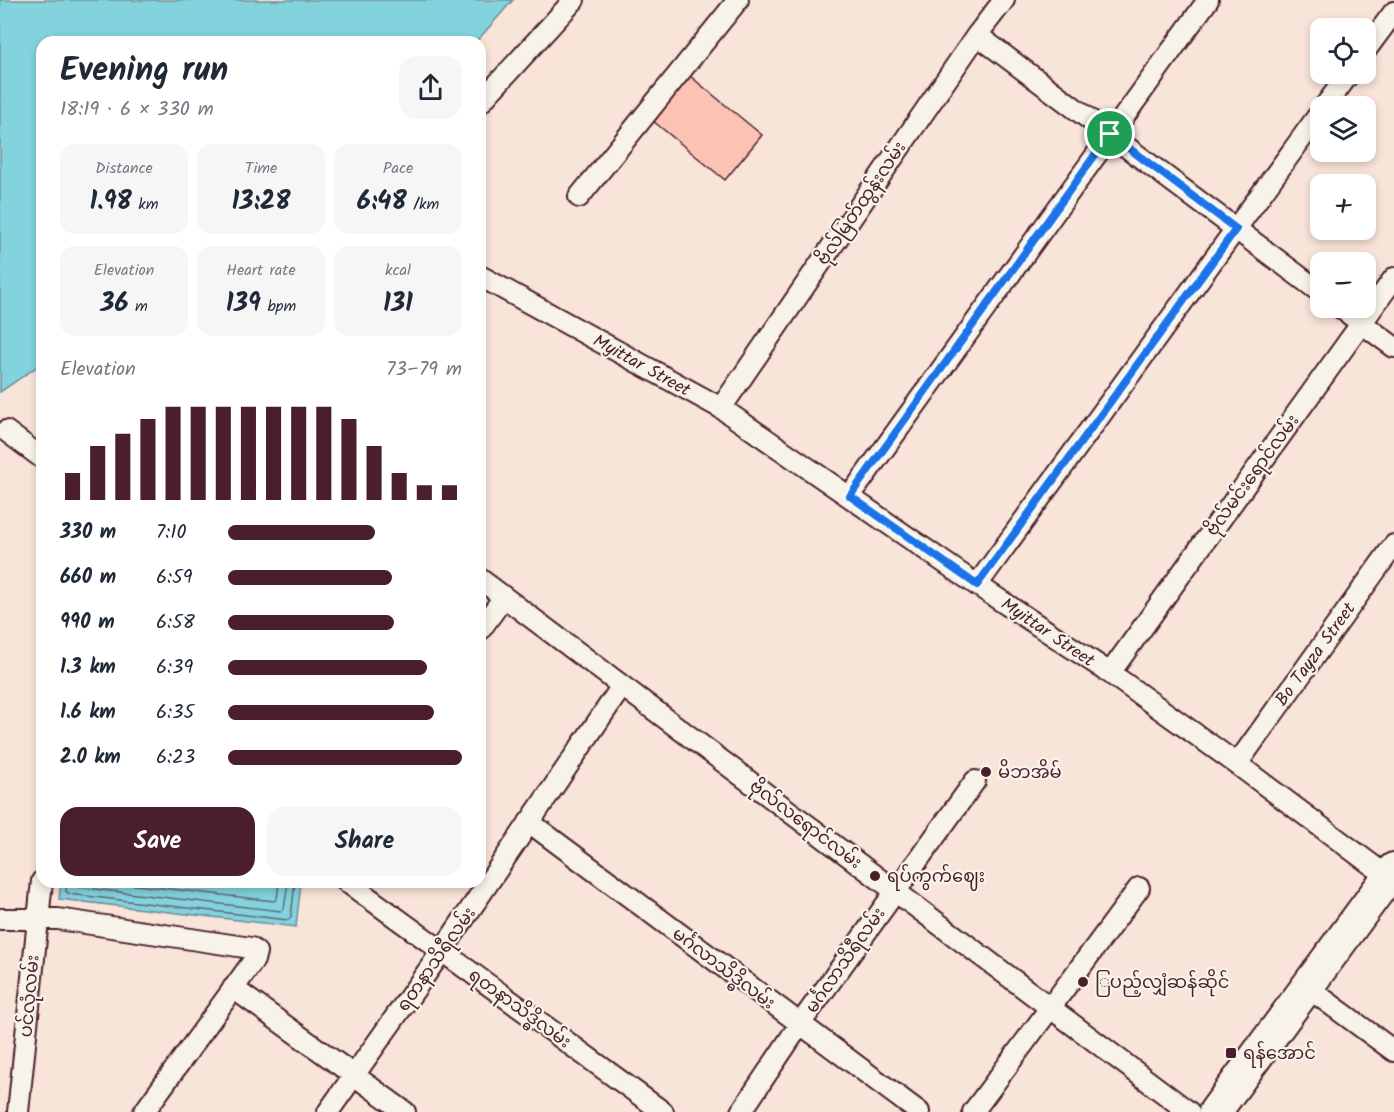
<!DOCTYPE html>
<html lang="en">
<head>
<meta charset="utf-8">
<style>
	:root { --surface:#fff; --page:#f6f6f7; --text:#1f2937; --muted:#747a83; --accent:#4a1f2b }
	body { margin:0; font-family:Kalam,"Noto Sans Myanmar",sans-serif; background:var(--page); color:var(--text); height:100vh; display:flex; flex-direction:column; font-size:22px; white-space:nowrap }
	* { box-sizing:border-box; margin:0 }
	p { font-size:20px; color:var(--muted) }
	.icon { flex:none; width:33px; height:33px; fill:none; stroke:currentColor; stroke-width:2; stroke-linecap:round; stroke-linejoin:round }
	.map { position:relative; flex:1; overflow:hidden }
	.drawer { position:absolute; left:36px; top:36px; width:450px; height:852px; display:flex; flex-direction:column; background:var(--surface); border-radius:18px; box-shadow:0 3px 9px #0003 }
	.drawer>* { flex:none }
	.tools { position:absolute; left:1310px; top:18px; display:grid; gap:12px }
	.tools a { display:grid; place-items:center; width:66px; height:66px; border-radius:12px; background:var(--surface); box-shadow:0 3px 9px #0003; font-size:30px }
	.pin { position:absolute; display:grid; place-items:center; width:51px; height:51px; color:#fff; margin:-26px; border:3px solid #fff; border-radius:50%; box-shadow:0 2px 6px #0007 }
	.round { display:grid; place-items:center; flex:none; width:63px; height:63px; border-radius:18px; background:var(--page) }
	.summary { display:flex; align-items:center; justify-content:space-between; height:102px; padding:0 24px }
	h1 { font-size:33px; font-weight:800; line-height:45px }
	.stats { display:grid; grid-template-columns:repeat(3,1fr); gap:9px; height:102px; padding:6px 24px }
	.stats div { display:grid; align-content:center; border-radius:15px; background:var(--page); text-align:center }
	.stats b { font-size:26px; font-weight:800 }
	.stats small { font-size:16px; font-weight:400 }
	.stats p { font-size:16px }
	.chart { height:168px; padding:12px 24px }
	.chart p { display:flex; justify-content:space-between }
	.chart svg { width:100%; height:108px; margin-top:6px; stroke:var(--accent); stroke-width:6 }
	.cta { display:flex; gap:12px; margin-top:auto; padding:12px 24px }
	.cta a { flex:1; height:69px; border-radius:18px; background:var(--accent); color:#fff; font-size:24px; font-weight:800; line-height:69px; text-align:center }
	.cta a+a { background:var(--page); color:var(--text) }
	ul { padding:0 24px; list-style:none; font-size:20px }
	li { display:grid; grid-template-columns:96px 72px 1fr; align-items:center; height:45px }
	li i { height:15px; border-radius:8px; background:var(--accent) }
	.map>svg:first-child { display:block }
	.water { fill:#82d3dd; stroke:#6c8b96; stroke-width:1.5 }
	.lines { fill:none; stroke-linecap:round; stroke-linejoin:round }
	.shore { stroke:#606772; stroke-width:1.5 }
	.building { fill:#fcc2b3; stroke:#4a1f2b; stroke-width:1.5 }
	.street-casing { stroke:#4a1f2b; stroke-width:24 }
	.primary-casing { stroke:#4a1f2b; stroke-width:36 }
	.street { stroke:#f7f3e8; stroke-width:20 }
	.primary { stroke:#f7f3e8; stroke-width:32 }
	.route-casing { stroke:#fff; stroke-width:12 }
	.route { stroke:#1a73e8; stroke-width:8 }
	.poi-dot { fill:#4a1f2b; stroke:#f7f3e8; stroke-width:2 }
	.labels { text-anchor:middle; stroke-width:4.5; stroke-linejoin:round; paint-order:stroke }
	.street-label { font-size:18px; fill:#4a1f2b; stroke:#f7f3e8 }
	.poi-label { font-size:18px; fill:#4a1f2b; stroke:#f7f3e8; text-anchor:start }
</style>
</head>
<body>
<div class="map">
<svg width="1394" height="1112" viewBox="0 0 1394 1112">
	<rect width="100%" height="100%" fill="#f8e4d8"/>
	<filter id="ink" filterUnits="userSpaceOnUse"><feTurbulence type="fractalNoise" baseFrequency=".0167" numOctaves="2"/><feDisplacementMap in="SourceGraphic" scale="12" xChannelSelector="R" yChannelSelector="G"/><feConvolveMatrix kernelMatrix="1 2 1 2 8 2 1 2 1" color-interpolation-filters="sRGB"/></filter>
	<g filter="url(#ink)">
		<path class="water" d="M0,0H513L476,42H42V363L0,392Z
			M61,882H301L296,927L59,899Z"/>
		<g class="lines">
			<path class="shore" d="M67,882L66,891L69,894L288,920L291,917L295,882
				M75,882L77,887L281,911L284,909L288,882
				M110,882L274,901L277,899L279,882"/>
		</g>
		<path class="building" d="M690,76L762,135L725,180L653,121Z"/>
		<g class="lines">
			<g class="street-casing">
				<path id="street" d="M977,35L1320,292
					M1365,51L1394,12
					M480,103L574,0
					M1325,106L1349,74
					M579,197L738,0
					M480,276L721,408L977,585L1110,673L1237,764L1388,877
					M1341,308L1394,347
					M721,408L977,35L1004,0
					M6,431L42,458
					M850,496L1208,0
					M480,579L1189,1112
					M977,585L1320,113
					M480,630L504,597
					M1110,673L1394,278
					M1237,764L1394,545
					M529,822L919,1112
					M347,882L663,1112
					M0,919H58L251,948L256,952L254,960L144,1112
					M1307,987L1394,1051
					M233,988L405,1112
					M18,1112L42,881
					M328,1112L442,951L622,686
					M741,1112L800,1024L975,781
					M973,1112L1139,888"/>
			</g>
			<g class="primary-casing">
				<path id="primary" d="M1215,1112L1394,869"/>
			</g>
			<use href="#street" class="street"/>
			<use href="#primary" class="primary"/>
		</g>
	</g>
	<g class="lines" filter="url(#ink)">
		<g class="route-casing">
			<path id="route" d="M1110,134L1236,229L977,585L850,496Z"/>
		</g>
		<use href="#route" class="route"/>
	</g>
	<g class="poi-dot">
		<circle cx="986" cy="772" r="6"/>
		<circle cx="875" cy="876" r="6"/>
		<circle cx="1083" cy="982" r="6"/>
		<rect x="1225" y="1047" width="12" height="12" rx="3"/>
	</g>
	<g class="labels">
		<g class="street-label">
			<text transform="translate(861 203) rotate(-56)" y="6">ဗိုလ်မြတ်ထွန်းလမ်း</text>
			<text transform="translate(642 365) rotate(29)" y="6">Myittar Street</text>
			<text transform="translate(1252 475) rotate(-54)" y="6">ဗိုလ်မင်းရောင်လမ်း</text>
			<text transform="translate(1048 632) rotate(34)" y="6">Myittar Street</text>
			<text transform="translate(1315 654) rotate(-54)" y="6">Bo Tayza Street</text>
			<text transform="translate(806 824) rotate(37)" y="6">ဗိုလ်လရောင်လမ်း</text>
			<text transform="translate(436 959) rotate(-55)" y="6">ရတနာသိရီလမ်း</text>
			<text transform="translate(845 960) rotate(-55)" y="6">မင်္ဂလာသိရီလမ်း</text>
			<text transform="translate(724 968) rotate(37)" y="6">မင်္ဂလာသိဒ္ဓိလမ်း</text>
			<text transform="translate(29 996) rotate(-85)" y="6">ပင်လုံလမ်း</text>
			<text transform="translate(520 1008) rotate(36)" y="6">ရတနာသိဒ္ဓိလမ်း</text>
		</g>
		<g class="poi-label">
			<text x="998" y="778">မိဘအိမ်</text>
			<text x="887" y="882">ရပ်ကွက်ဈေး</text>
			<text x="1095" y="988">ြပည့်လျှံဆန်ဆိုင်</text>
			<text x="1243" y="1059">ရန်အောင်</text>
		</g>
	</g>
</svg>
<div class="tools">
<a><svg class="icon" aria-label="locate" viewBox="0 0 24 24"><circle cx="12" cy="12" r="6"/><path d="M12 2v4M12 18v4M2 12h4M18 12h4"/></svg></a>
<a><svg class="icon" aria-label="layers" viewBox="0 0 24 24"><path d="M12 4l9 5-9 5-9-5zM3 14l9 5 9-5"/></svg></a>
<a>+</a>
<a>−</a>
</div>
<div class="pin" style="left:1110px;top:134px;background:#1e9e55"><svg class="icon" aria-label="arrive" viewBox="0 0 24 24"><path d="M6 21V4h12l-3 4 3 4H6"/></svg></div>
<section class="drawer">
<div class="summary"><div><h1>Evening run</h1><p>18:19 · 6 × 330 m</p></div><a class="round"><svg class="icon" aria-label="share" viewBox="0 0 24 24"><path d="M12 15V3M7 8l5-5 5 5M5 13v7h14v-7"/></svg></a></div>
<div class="stats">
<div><p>Distance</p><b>1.98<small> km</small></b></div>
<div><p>Time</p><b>13:28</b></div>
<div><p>Pace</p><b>6:48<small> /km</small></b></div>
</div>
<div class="stats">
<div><p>Elevation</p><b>36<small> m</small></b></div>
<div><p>Heart rate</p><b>139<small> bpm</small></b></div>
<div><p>kcal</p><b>131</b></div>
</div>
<div class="chart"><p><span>Elevation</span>73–79 m</p>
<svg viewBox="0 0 160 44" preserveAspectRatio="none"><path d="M5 44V33M15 44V22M25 44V17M35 44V11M45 44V6M55 44V6M65 44V6M75 44V6M85 44V6M95 44V6M105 44V6M115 44V11M125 44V22M135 44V33M145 44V38M155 44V38"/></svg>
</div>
<ul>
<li><b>330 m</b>7:10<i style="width:63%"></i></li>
<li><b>660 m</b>6:59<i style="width:70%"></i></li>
<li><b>990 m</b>6:58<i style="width:71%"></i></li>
<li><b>1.3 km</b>6:39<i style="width:85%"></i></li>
<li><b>1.6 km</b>6:35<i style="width:88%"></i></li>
<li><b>2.0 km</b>6:23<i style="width:100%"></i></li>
</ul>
<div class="cta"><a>Save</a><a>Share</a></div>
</section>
</div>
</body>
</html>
